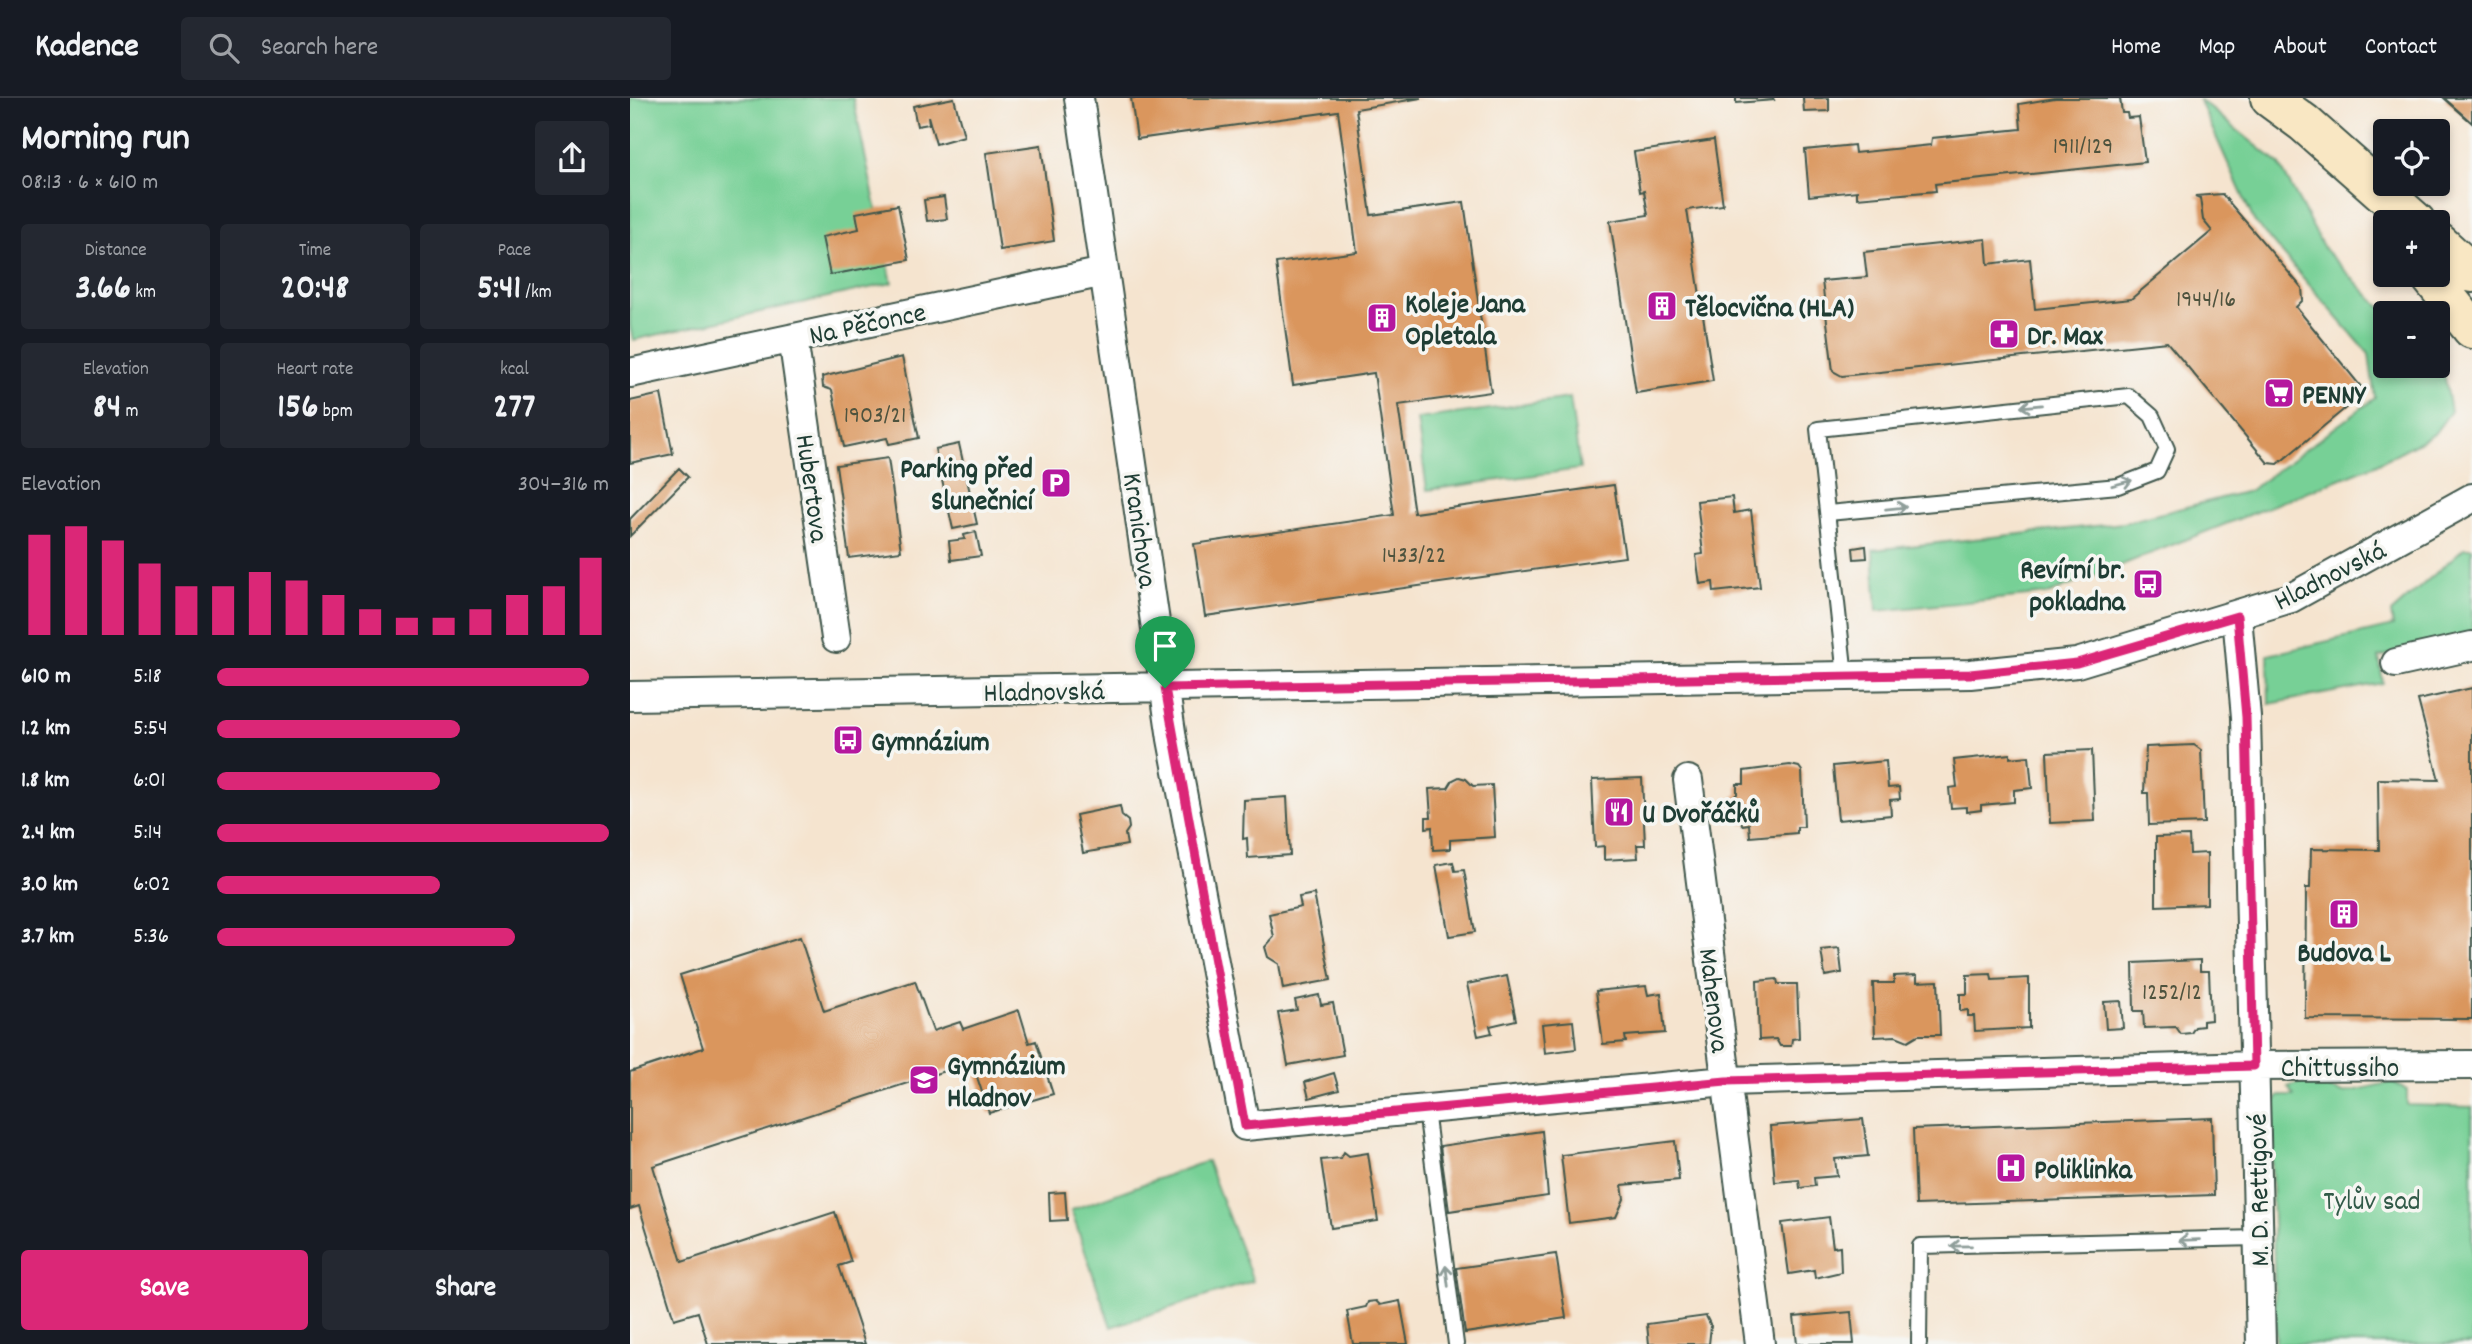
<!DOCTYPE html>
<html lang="en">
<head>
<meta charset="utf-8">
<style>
	:root { --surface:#171b24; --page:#242831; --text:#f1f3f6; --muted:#9ea1a6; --line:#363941; --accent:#db2777 }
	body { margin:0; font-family:Dekko,sans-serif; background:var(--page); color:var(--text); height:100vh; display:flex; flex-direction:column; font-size:26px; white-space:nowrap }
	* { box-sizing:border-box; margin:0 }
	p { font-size:23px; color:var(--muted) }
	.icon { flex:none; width:38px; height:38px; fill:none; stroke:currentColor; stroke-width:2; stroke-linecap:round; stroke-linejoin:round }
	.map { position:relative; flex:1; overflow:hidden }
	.side { display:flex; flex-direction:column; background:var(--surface); width:630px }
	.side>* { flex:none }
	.tools { position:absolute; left:1743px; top:21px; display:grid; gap:14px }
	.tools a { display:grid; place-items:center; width:77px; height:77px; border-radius:7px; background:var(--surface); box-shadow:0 4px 10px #0003; font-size:35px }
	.pin { position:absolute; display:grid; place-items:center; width:60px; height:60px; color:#fff; margin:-72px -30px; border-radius:50% 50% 50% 0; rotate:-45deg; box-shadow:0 0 7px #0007 }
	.pin .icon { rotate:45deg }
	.round { display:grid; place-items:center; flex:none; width:74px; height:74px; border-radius:7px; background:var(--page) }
	.summary { display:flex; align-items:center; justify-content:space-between; height:119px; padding:0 21px }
	h1 { font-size:38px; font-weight:800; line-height:52px }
	.figures { display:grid; grid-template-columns:repeat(3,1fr); gap:10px; height:119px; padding:7px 21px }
	.figures div { display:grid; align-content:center; border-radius:7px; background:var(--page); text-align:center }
	.figures b { font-size:35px; font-weight:800 }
	.figures small { font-size:19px; font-weight:400 }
	.figures p { font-size:19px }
	.chart { height:196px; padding:14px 21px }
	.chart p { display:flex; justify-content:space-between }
	.chart svg { width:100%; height:126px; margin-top:7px; stroke:var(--accent); stroke-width:6 }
	.primary-button { display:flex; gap:14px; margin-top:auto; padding:14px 21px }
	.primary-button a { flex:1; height:80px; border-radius:7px; background:var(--accent); color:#fff; font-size:28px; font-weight:800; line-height:80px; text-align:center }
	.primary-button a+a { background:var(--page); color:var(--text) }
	ul { padding:0 21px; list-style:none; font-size:23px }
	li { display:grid; grid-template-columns:112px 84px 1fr; align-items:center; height:52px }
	li i { height:18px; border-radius:9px; background:var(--accent) }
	header { display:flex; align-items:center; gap:42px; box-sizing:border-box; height:98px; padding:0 35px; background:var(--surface); border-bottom:2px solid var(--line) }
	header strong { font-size:33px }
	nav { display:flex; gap:38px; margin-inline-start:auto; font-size:24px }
	.search { width:490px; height:63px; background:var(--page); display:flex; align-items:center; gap:18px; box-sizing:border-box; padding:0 24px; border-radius:7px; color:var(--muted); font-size:26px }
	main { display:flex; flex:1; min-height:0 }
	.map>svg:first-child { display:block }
	.green { fill:#77d096; stroke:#4b8665; stroke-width:2 }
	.building { fill:#da965d }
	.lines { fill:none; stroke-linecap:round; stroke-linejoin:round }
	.lane-casing { stroke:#3f564b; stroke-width:18 }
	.street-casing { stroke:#3f564b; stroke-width:32 }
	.secondary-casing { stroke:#3f564b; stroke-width:42 }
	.lane { stroke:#fff; stroke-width:14 }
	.street { stroke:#fff; stroke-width:28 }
	.secondary { stroke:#f9e7c3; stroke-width:38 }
	.oneway { stroke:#8f9e9a }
	.route-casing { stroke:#fff; stroke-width:14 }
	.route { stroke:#db2777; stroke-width:9 }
	.labels { text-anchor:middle; stroke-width:7; stroke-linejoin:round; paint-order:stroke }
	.number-label { font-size:24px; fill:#4e533e }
	.poi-label { font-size:28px; font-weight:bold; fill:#1f3d34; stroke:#f6f6f2; text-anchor:start }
	.street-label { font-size:28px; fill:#1f3d34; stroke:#f6f6f2 }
	.park-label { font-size:28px; fill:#315a48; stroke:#f6f6f2 }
</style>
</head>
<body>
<header>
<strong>Kadence</strong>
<div class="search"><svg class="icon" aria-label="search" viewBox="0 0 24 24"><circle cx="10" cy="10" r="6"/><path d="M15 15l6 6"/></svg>Search here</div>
<nav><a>Home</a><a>Map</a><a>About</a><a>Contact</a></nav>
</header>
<main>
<section class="side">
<div class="summary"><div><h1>Morning run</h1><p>08:13 · 6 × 610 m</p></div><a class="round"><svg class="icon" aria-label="share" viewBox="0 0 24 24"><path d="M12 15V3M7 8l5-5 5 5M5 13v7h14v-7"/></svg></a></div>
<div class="figures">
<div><p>Distance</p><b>3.66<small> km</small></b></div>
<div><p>Time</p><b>20:48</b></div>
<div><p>Pace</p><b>5:41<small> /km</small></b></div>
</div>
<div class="figures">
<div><p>Elevation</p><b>84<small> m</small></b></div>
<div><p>Heart rate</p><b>156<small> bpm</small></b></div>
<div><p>kcal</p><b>277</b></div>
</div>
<div class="chart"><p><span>Elevation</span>304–316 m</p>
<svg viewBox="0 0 160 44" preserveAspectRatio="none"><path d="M5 44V9M15 44V6M25 44V11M35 44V19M45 44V27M55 44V27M65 44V22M75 44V25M85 44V30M95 44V35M105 44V38M115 44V38M125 44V35M135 44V30M145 44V27M155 44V17"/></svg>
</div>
<ul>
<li><b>610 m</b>5:18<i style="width:95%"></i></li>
<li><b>1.2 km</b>5:54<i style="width:62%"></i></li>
<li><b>1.8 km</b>6:01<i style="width:57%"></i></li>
<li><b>2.4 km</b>5:14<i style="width:100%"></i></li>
<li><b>3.0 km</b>6:02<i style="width:57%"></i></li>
<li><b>3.7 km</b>5:36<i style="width:76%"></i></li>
</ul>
<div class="primary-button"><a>Save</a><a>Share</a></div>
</section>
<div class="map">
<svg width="1842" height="1246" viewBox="0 0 1842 1246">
	<rect width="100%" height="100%" fill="#f6f6f2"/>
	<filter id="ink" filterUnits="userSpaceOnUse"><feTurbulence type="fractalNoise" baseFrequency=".0143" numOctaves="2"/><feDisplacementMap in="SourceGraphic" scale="14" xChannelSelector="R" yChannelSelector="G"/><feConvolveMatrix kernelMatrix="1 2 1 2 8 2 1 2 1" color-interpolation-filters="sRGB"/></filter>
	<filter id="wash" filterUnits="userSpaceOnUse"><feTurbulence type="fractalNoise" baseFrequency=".00686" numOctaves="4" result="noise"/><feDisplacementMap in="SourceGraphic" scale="28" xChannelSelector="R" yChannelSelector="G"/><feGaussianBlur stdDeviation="1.57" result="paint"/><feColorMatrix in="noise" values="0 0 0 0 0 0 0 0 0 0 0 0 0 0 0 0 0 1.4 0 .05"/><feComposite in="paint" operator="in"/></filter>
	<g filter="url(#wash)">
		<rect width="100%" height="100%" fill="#f5e4cf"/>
		<path class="green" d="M0,0H223L262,185L3,242L0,228Z
			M1569,1L1649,66L1695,152L1756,215L1755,268H1807L1814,275L1821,313L1804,336L1745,367L1418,496L1247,513L1243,452L1493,425L1619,393L1745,300L1739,256L1624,123Z
			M940,300L950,371L797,392L787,321Z
			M1834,450H1842V537L1749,559L1753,585L1639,606L1638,557L1763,528L1761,515Z
			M1674,983L1713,995L1762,984L1777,992V1007L1842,1009V1246H1646L1640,1008L1649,998H1664L1658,989Z
			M577,1063L623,1183L481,1229L441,1112Z"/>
		<g id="blocks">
			<path class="building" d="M324,0L334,38L306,46L298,18L299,26L287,28L283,8Z
				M501,0H791L726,11L741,117L834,104L861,294L768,307L784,415L984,387L995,459L575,518L564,446L764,417L744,275L663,287L646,165L727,154L708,13L507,41Z
				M1106,0H1143L1144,2L1106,5Z
				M1173,0H1199V13L1174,14Z
				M1425,0H1490L1492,15H1497L1498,20L1509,19L1515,64L1305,86L1306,93L1227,100V93L1179,98L1175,52L1224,47L1225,55L1301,47L1302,40L1391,31L1389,6Z
				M1814,0H1842V25Z
				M1084,42L1093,107L1057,112L1083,283L1006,295L980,123L1018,117L1014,93L1010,94L1004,54Z
				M411,47L424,143L370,152L356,55Z
				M1592,96L1672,190L1673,202L1666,209L1732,290L1729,299L1648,366L1638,365L1537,244L1212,278L1203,273L1192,183L1237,179L1234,154L1356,141L1358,166L1400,161L1405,211L1501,201L1582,133L1573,122L1570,100L1565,98Z
				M314,99L317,121L297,123L294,102Z
				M268,107L279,162L200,177L192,139L229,131L226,115Z
				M272,259L289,340L259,346L257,340L214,349L202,292L193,289L192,279Z
				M31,296L43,356L0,365V303Z
				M329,346L347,426L323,431L305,351Z
				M258,360L271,453L219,460L206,367Z
				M49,370L58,379L0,438V421Z
				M1102,399L1104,415L1121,412L1130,489L1084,494L1083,484L1070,486L1066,457L1073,456L1067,403Z
				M346,434L351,458L321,462L319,443L335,441L334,437Z
				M1236,448L1237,460L1224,461L1223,450Z
				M1842,590V921L1675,920L1676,790H1680L1681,751L1749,752L1748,681L1809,682L1788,602Z
				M1564,647L1571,652L1574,725L1519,727L1518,695H1514L1516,649Z
				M1462,652L1465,723L1420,725L1417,654Z
				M1380,656V660L1399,658L1402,690L1384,692V704L1351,707V712L1336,714V709L1321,710L1319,690L1327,689L1324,662Z
				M1256,663L1258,690L1269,689L1270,701L1260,702L1261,717L1208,722L1203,668Z
				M1160,667L1169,669L1172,673L1174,729H1167V735L1120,739L1119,726L1112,727L1110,714L1102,711L1100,702L1107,696V686H1114V673Z
				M829,679L836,681L843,688L862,687L865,739L820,742V751L803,752L802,729L796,730V719H801L799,691L818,690L823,682Z
				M1012,680L1015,747H1007L1008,760L974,762V748L965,749L962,682Z
				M657,699L660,757L618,760L617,740L613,741L614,702Z
				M490,708L492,718L498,723L499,730L495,736L497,747L453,755L446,717Z
				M1559,738L1560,756L1577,755V806L1526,808V739Z
				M823,764L825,773L834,772L845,834L819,838L806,767Z
				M684,796L701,882L653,891L649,866L638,859L635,849L644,839L639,816L671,809L669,799Z
				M170,839L194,913L285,883L303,933L330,924L333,931L389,912L399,945L406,943L423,996L359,1015L342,964L23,1068L52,1164L205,1114L221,1164L209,1168L235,1246H78L68,1214L44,1221L9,1108L0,1111V974L73,950L50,877Z
				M1209,850L1212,875L1195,878L1191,852Z
				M1570,862V873H1579L1581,922L1573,923V928L1565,929L1561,935L1551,936L1546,929L1514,930L1513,913H1504L1503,865Z
				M1361,876L1362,882L1399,880V930L1345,933L1344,918H1338V912L1330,913V896H1337V877Z
				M1287,877V884L1308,883L1310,937H1288L1278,943L1266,938L1245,939L1243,885H1264V878Z
				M877,878L886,922L860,928L862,935L848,938L837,886Z
				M1147,881L1148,886H1167L1169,940L1162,941L1161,948H1150L1146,941L1129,942L1127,883Z
				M1016,888L1018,897L1031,895L1035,935L995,938L996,944L973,946L966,893Z
				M689,897L691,907L703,905L713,957L658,967L648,915L667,912L665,902Z
				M1491,903L1493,930L1476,931L1474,904Z
				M943,923L946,951L915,955L912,926Z
				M704,975L709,992L679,1000L675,984Z
				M1582,1020L1584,1097L1286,1107L1283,1031Z
				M1233,1021L1238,1058L1205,1061L1207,1078L1184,1080L1185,1088L1170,1090L1169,1082L1145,1084L1140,1028Z
				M912,1033L918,1098L819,1113L810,1048Z
				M1045,1043L1049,1082L992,1087L994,1101L986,1119L939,1125L931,1057Z
				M714,1054L719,1058L738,1055L748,1123L701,1130L691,1062L711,1060Z
				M435,1094L437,1122L420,1123L419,1095Z
				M1199,1119L1203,1149L1210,1148L1211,1174L1185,1180L1184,1172L1159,1176L1152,1125Z
				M926,1156L936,1220L835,1235L826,1170Z
				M746,1203L750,1207L770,1203L778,1246H723L717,1213L736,1209L738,1204Z
				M1221,1214L1224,1246H1167L1164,1219Z
				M1076,1218L1081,1228L1079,1246H1019L1017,1226Z"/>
		</g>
	</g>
	<g filter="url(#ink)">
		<use href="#blocks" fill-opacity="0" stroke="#3f564b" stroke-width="2"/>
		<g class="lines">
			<g class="lane-casing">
				<path id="lane" d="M1198,415L1488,388L1527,373L1537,351L1522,318L1499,298L1188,331L1215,578
					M796,1012L826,1246
					M1289,1246L1290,1148L1627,1140"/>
			</g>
			<g class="street-casing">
				<path id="street" d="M449,0L542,641L615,1028L1096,983L1624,968L1842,967
					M163,240L206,540
					M0,275L474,174
					M1607,518L1616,619L1631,1246
					M1766,565L1842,548
					M0,598L1340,576L1447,565L1661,500L1842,400
					M1058,682L1130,1246"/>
			</g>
			<g class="secondary-casing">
				<path id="secondary" d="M1640,0L1674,25L1786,124
					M1808,144L1842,175
					M1799,177L1842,231"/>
			</g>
			<use href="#lane" class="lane"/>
			<use href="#street" class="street"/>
			<use href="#secondary" class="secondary"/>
		</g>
		<defs><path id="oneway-shaft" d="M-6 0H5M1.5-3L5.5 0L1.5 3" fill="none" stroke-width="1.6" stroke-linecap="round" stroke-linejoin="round" transform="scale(1.75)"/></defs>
		<g class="oneway">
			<use href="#oneway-shaft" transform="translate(1401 308) rotate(174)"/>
			<use href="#oneway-shaft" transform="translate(1492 385) rotate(-15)"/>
			<use href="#oneway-shaft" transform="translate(1266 410) rotate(-6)"/>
			<use href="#oneway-shaft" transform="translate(1559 1142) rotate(178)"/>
			<use href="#oneway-shaft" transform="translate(1331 1148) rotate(179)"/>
			<use href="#oneway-shaft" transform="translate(817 1178) rotate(-97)"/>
		</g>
	</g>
	<g class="lines" filter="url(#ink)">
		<g class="route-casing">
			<path id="route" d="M1607,518L1616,619L1624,968L1096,983L615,1028L535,590L1340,576L1447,565Z"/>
		</g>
		<use href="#route" class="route"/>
	</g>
	<defs>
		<g id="building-square" transform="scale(1.575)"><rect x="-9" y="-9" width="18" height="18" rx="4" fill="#b5179e" stroke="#f6f6f2"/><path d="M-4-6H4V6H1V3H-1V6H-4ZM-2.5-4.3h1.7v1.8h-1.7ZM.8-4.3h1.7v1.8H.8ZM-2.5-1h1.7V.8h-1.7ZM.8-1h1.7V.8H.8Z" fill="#fff"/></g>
		<g id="pharmacy-square" transform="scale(1.575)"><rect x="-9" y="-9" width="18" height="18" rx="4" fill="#b5179e" stroke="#f6f6f2"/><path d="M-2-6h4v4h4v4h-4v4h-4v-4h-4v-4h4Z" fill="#fff"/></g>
		<g id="supermarket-square" transform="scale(1.575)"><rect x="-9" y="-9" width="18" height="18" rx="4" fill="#b5179e" stroke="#f6f6f2"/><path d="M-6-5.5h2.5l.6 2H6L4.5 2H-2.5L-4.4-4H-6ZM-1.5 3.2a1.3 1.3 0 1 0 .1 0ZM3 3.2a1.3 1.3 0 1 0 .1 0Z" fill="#fff"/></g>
		<g id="parking-square" transform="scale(1.575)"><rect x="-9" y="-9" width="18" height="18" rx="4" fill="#b5179e" stroke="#f6f6f2"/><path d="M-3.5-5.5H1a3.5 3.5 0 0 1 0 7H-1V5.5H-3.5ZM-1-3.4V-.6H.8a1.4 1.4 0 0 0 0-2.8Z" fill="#fff"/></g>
		<g id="bus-square" transform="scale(1.575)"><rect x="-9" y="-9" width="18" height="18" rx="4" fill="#b5179e" stroke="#f6f6f2"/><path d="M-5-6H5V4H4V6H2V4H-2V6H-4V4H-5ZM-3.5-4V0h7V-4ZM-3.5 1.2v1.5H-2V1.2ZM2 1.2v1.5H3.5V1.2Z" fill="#fff"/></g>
		<g id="restaurant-square" transform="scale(1.575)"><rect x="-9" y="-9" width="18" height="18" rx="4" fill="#b5179e" stroke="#f6f6f2"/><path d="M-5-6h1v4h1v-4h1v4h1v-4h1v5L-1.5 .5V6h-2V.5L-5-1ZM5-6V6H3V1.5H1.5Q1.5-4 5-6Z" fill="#fff"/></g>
		<g id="university-square" transform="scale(1.575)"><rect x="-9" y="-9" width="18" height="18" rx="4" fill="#b5179e" stroke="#f6f6f2"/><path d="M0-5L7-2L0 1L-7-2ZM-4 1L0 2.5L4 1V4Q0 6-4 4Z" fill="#fff"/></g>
		<g id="hospital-square" transform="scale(1.575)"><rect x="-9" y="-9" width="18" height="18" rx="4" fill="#b5179e" stroke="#f6f6f2"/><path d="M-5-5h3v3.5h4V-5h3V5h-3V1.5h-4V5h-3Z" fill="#fff"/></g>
	</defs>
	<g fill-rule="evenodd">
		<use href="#building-square" x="1032" y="208"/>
		<use href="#building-square" x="752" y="220"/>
		<use href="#pharmacy-square" x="1374" y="236"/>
		<use href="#supermarket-square" x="1649" y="295"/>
		<use href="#parking-square" x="426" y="385"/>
		<use href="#bus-square" x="1518" y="486"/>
		<use href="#bus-square" x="218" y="642"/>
		<use href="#restaurant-square" x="989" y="714"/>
		<use href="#building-square" x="1714" y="816"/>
		<use href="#university-square" x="294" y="982"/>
		<use href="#hospital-square" x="1381" y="1070"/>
	</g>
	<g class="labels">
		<g class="number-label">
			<text x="1453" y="55">1911/129</text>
			<text x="1576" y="208">1944/16</text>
			<text x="245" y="324">1903/21</text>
			<text x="784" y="464">1433/22</text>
			<text x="1542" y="901">1252/12</text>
		</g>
		<g class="poi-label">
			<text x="775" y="214">Koleje Jana<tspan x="775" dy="32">Opletala</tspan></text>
			<text x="1055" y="218">Tělocvična (HLA)</text>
			<text x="1397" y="246">Dr. Max</text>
			<text x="1672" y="305">PENNY</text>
			<text x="403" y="379" text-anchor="end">Parking před<tspan x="403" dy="32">Slunečnicí</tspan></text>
			<text x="1495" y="480" text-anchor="end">Revírní br.<tspan x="1495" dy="32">pokladna</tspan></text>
			<text x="241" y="652">Gymnázium</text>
			<text x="1012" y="724">U Dvořáčků</text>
			<text x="1714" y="863" text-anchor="middle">Budova L</text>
			<text x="317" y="976">Gymnázium<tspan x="317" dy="32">Hladnov</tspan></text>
			<text x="1404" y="1080">Poliklinka</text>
		</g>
		<g class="street-label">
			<text transform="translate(237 224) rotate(-12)" y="10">Na Pěčonce</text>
			<text transform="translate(184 390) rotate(82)" y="10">Hubertova</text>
			<text transform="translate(512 432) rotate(82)" y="10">Kranichova</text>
			<text transform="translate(1699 476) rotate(-27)" y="10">Hladnovská</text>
			<text transform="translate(414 592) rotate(-1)" y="10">Hladnovská</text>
			<text transform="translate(1086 902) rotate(83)" y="10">Mahenova</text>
			<text x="1710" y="978">Chittussiho</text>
			<text transform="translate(1627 1092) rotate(-91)" y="10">M. D. Rettigové</text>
		</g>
		<g class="park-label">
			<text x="1742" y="1111">Tylův sad</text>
		</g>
	</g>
</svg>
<div class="tools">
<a><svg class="icon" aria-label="locate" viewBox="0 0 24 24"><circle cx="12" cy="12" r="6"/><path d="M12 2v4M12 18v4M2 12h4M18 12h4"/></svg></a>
<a>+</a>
<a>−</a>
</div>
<div class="pin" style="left:535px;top:590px;background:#1e9e55"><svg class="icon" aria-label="arrive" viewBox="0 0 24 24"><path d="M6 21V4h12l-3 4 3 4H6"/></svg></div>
</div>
</main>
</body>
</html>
